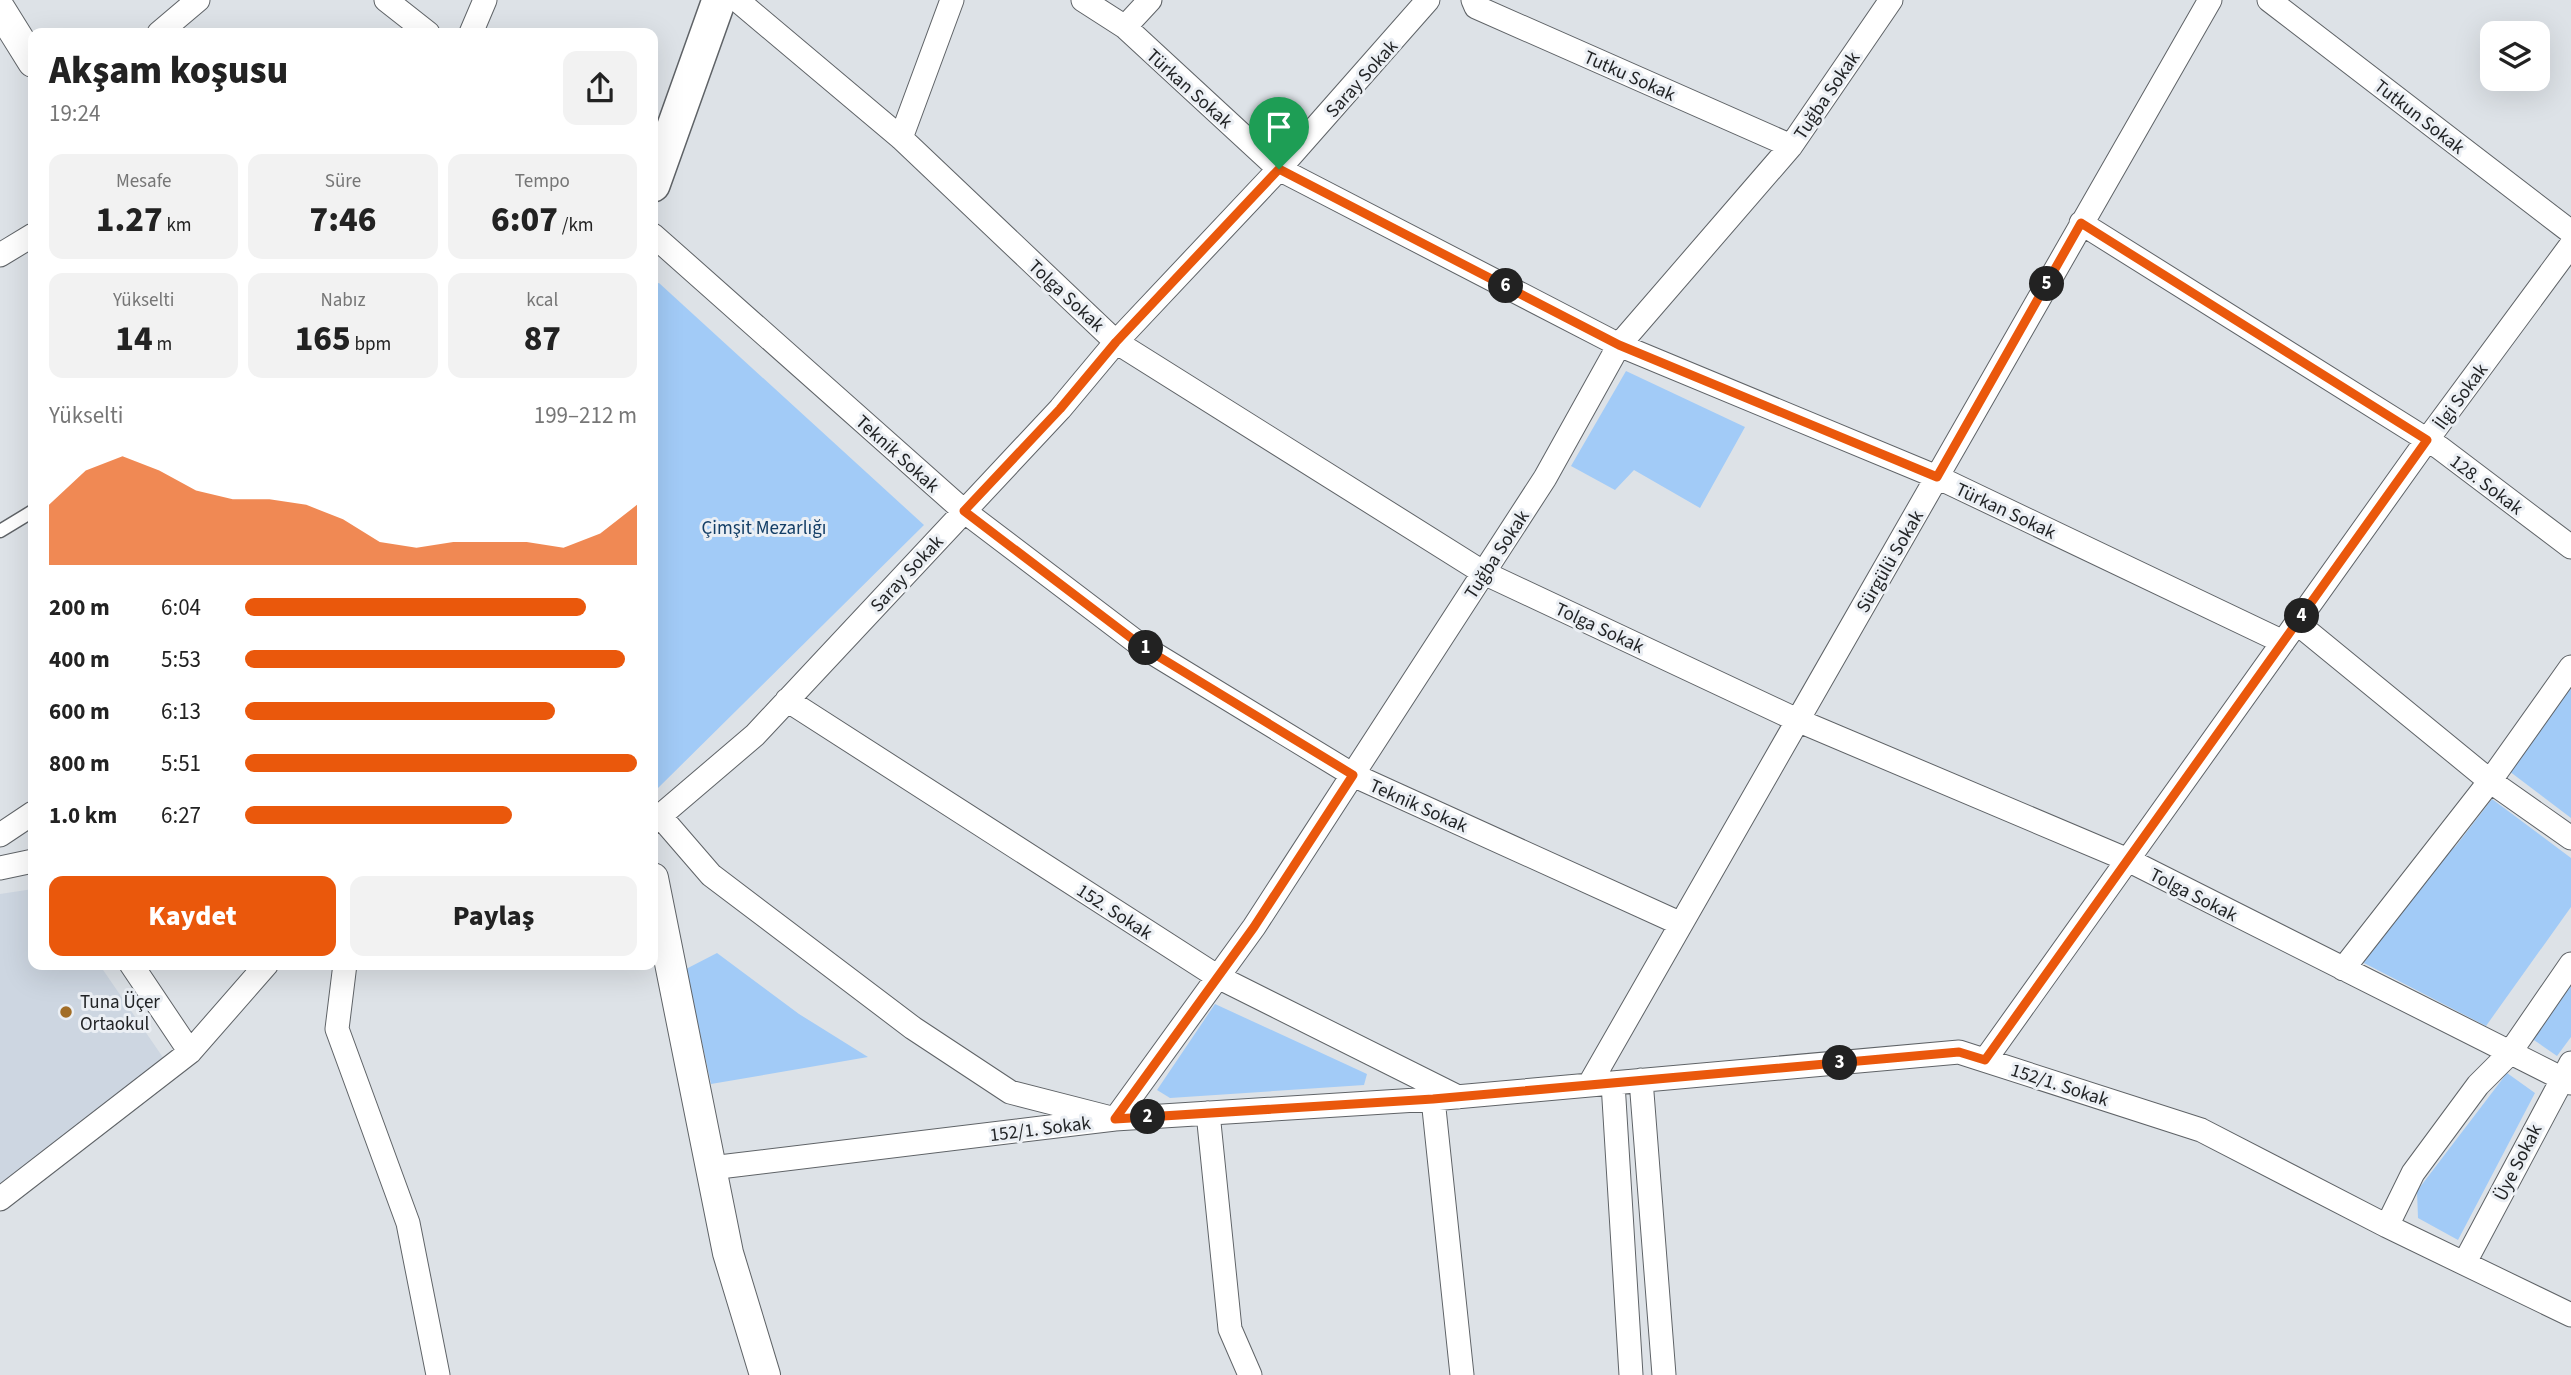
<!DOCTYPE html>
<html lang="tr">
<head>
<meta charset="utf-8">
<style>
	:root { --surface:#fff; --page:#f2f2f2; --text:#222; --muted:#767676; --accent:#ea580c }
	body { margin:0; font-family:"Source Sans 3",sans-serif; background:var(--page); color:var(--text); height:100vh; display:flex; flex-direction:column; font-size:26px; white-space:nowrap }
	* { box-sizing:border-box; margin:0 }
	p { font-size:23px; color:var(--muted) }
	.icon { flex:none; width:38px; height:38px; fill:none; stroke:currentColor; stroke-width:2; stroke-linecap:round; stroke-linejoin:round }
	.map { position:relative; flex:1; overflow:hidden }
	.panel { position:absolute; left:28px; top:28px; width:630px; height:942px; display:flex; flex-direction:column; background:var(--surface); border-radius:14px; box-shadow:0 7px 28px #0002 }
	.panel>* { flex:none }
	.controls { position:absolute; left:2480px; top:21px; display:grid; gap:14px }
	.controls a { display:grid; place-items:center; width:70px; height:70px; border-radius:14px; background:var(--surface); box-shadow:0 7px 28px #0002; font-size:35px }
	.pin { position:absolute; display:grid; place-items:center; width:60px; height:60px; color:#fff; margin:-72px -30px; border-radius:50% 50% 50% 0; rotate:-45deg; box-shadow:0 0 7px #0007 }
	.pin .icon { rotate:45deg }
	.km { position:absolute; width:35px; height:35px; margin:-18px; border-radius:50%; background:#222; color:#fff; font-size:19px; line-height:35px; text-align:center }
	.round { display:grid; place-items:center; flex:none; width:74px; height:74px; border-radius:14px; background:var(--page) }
	.summary { display:flex; align-items:center; justify-content:space-between; height:119px; padding:0 21px }
	h1 { font-size:38px; font-weight:800; line-height:52px }
	.metrics { display:grid; grid-template-columns:repeat(3,1fr); gap:10px; height:119px; padding:7px 21px }
	.metrics div { display:grid; align-content:center; border-radius:14px; background:var(--page); text-align:center }
	.metrics b { font-size:35px; font-weight:800 }
	.metrics small { font-size:19px; font-weight:400 }
	.metrics p { font-size:19px }
	.chart { height:196px; padding:14px 21px }
	.chart p { display:flex; justify-content:space-between }
	.chart svg { width:100%; height:126px; margin-top:7px; fill:var(--accent); opacity:.7 }
	.action { display:flex; gap:14px; margin-top:auto; padding:14px 21px }
	.action a { flex:1; height:80px; border-radius:14px; background:var(--accent); color:#fff; font-size:28px; font-weight:800; line-height:80px; text-align:center }
	.action a+a { background:var(--page); color:var(--text) }
	ul { padding:0 21px; list-style:none; font-size:23px }
	li { display:grid; grid-template-columns:112px 84px 1fr; align-items:center; height:52px }
	li i { height:18px; border-radius:9px; background:var(--accent) }
	.map>svg:first-child { display:block }
	.built { fill:#cdd6e1 }
	.green { fill:#a2cbf7 }
	.lines { fill:none; stroke-linecap:round; stroke-linejoin:round }
	.service-casing { stroke:#5f6367; stroke-width:15 }
	.minor-casing { stroke:#5f6367; stroke-width:25 }
	.tertiary-casing { stroke:#5f6367; stroke-width:32 }
	.secondary-casing { stroke:#5f6367; stroke-width:36 }
	.service { stroke:#fff; stroke-width:12 }
	.minor { stroke:#fff; stroke-width:23 }
	.tertiary { stroke:#fff; stroke-width:30 }
	.secondary { stroke:#fff; stroke-width:33 }
	.route-casing { stroke:#fff; stroke-width:14 }
	.route { stroke:#ea580c; stroke-width:9 }
	.poi-dot { fill:#a26d26; stroke:#ebeff4; stroke-width:2.5 }
	.labels { text-anchor:middle; stroke-width:6; stroke-linejoin:round; paint-order:stroke }
	.street-label { font-size:19px; fill:#222426; stroke:#ebeff4 }
	.park-label { font-size:19px; fill:#133e66; stroke:#ebeff4 }
	.poi-label { font-size:19px; fill:#222426; stroke:#ebeff4; text-anchor:start }
</style>
</head>
<body>
<div class="map">
<svg width="2571" height="1375" viewBox="0 0 2571 1375">
	<rect width="100%" height="100%" fill="#dde2e7"/>
	<path class="built" d="M33,889V964H99L164,1059L0,1185V894Z"/>
	<path class="green" d="M659,283L924,525L656,790L653,761V284Z
		M1626,371L1745,427L1700,508L1634,470L1615,490L1571,466Z
		M2571,685V818L2509,771Z
		M2492,799L2571,858V907L2486,1026L2362,962L2447,850L2455,847Z
		M717,953L799,1014L868,1057L711,1084L686,969Z
		M2571,980V1037L2557,1056L2531,1038Z
		M1215,1004L1367,1074L1364,1085L1170,1098L1157,1090Z
		M2507,1073L2535,1093L2458,1240L2418,1218L2417,1191Z"/>
	<g class="lines">
		<g class="service-casing">
			<path id="service" d="M0,531L33,511"/>
		</g>
		<g class="minor-casing">
			<path id="minor" d="M386,0L428,33
				M737,0L901,138L1116,342L1484,573L1797,720L2128,860L2571,1083
				M1083,0L1125,27L1279,169L1619,345L1937,477L2283,642
				M1473,0L1476,7L1791,146
				M2269,0L2571,232
				M1125,27L1150,0
				M159,33L198,0
				M471,33L485,0
				M901,138L952,0
				M2081,223L2440,448L2571,547
				M653,235L964,511L1143,647L1353,775L1679,923
				M0,255L33,235
				M2297,623L2490,781L2571,838
				M787,700L1218,977L1458,1097
				M660,816L711,875L913,1028L1010,1092L1115,1119L1254,927L1545,478L1619,345L1791,146L1891,0
				M653,822L755,735L1060,409L1116,342L1279,169L1428,0
				M0,835L33,813
				M0,868L33,861
				M131,964L190,1052
				M345,964L337,1029L408,1223L438,1375
				M2343,969L2490,781L2571,667
				M1985,1060L2427,440L2571,245
				M1641,1080L1664,1375
				M1613,1083L1631,1375
				M1589,1085L2210,0
				M1433,1099L1462,1375
				M1208,1113L1230,1329L1250,1375
				M711,1168L1115,1119L1433,1099L1959,1052L2201,1130L2387,1226L2571,1315
				M0,1199L190,1052L267,964
				M2387,1226L2413,1173L2478,1085L2509,1054L2571,964
				M2465,1262L2571,1063"/>
		</g>
		<g class="tertiary-casing">
			<path id="tertiary" d="M0,9L33,62
				M653,878L728,1253L765,1375"/>
		</g>
		<g class="secondary-casing">
			<path id="secondary" d="M653,185L719,0"/>
		</g>
		<use href="#service" class="service"/>
		<use href="#minor" class="minor"/>
		<use href="#tertiary" class="tertiary"/>
		<use href="#secondary" class="secondary"/>
	</g>
	<g class="lines">
		<g class="route-casing">
			<path id="route" d="M1279,169L1619,345L1937,477L2081,223L2427,440L1985,1060L1959,1052L1433,1099L1115,1119L1254,927L1353,775L1143,647L964,511L1060,409L1116,342Z"/>
		</g>
		<use href="#route" class="route"/>
	</g>
	<circle class="poi-dot" cx="66" cy="1012" r="7"/>
	<g class="labels">
		<g class="street-label">
			<text transform="translate(1630 75) rotate(24)" y="7">Tutku Sokak</text>
			<text transform="translate(1361 78) rotate(-48)" y="7">Saray Sokak</text>
			<text transform="translate(1190 88) rotate(42)" y="7">Türkan Sokak</text>
			<text transform="translate(1826 95) rotate(-56)" y="7">Tuğba Sokak</text>
			<text transform="translate(2420 116) rotate(38)" y="7">Tutkun Sokak</text>
			<text transform="translate(1067 295) rotate(43)" y="7">Tolga Sokak</text>
			<text transform="translate(2460 396) rotate(-54)" y="7">İlgi Sokak</text>
			<text transform="translate(898 453) rotate(42)" y="7">Teknik Sokak</text>
			<text transform="translate(2487 484) rotate(37)" y="7">128. Sokak</text>
			<text transform="translate(2006 510) rotate(25)" y="7">Türkan Sokak</text>
			<text transform="translate(1496 554) rotate(-57)" y="7">Tuğba Sokak</text>
			<text transform="translate(1889 561) rotate(-60)" y="7">Sürgülü Sokak</text>
			<text transform="translate(906 573) rotate(-47)" y="7">Saray Sokak</text>
			<text transform="translate(1600 627) rotate(25)" y="7">Tolga Sokak</text>
			<text transform="translate(1419 805) rotate(24)" y="7">Teknik Sokak</text>
			<text transform="translate(2194 894) rotate(27)" y="7">Tolga Sokak</text>
			<text transform="translate(1115 911) rotate(33)" y="7">152. Sokak</text>
			<text transform="translate(2060 1084) rotate(18)" y="7">152/1. Sokak</text>
			<text transform="translate(1040 1128) rotate(-7)" y="7">152/1. Sokak</text>
			<text transform="translate(2517 1162) rotate(-63)" y="7">Üye Sokak</text>
		</g>
		<g class="park-label">
			<text x="764" y="534">Çimşit Mezarlığı</text>
		</g>
		<g class="poi-label">
			<text x="80" y="1008">Tuna Üçer<tspan x="80" dy="22">Ortaokul</tspan></text>
		</g>
	</g>
</svg>
<div class="controls">
<a><svg class="icon" aria-label="layers" viewBox="0 0 24 24"><path d="M12 4l9 5-9 5-9-5zM3 14l9 5 9-5"/></svg></a>
</div>
<div class="pin" style="left:1279px;top:169px;background:#1e9e55"><svg class="icon" aria-label="arrive" viewBox="0 0 24 24"><path d="M6 21V4h12l-3 4 3 4H6"/></svg></div>
<b class="km" style="left:1146px;top:648px">1</b>
<b class="km" style="left:1148px;top:1117px">2</b>
<b class="km" style="left:1840px;top:1063px">3</b>
<b class="km" style="left:2302px;top:616px">4</b>
<b class="km" style="left:2047px;top:284px">5</b>
<b class="km" style="left:1506px;top:286px">6</b>
<section class="panel">
<div class="summary"><div><h1>Akşam koşusu</h1><p>19:24</p></div><a class="round"><svg class="icon" aria-label="share" viewBox="0 0 24 24"><path d="M12 15V3M7 8l5-5 5 5M5 13v7h14v-7"/></svg></a></div>
<div class="metrics">
<div><p>Mesafe</p><b>1.27<small> km</small></b></div>
<div><p>Süre</p><b>7:46</b></div>
<div><p>Tempo</p><b>6:07<small> /km</small></b></div>
</div>
<div class="metrics">
<div><p>Yükselti</p><b>14<small> m</small></b></div>
<div><p>Nabız</p><b>165<small> bpm</small></b></div>
<div><p>kcal</p><b>87</b></div>
</div>
<div class="chart"><p><span>Yükselti</span>199–212 m</p>
<svg viewBox="0 0 160 44" preserveAspectRatio="none"><path d="M0 44V23L10 11L20 6L30 11L40 18L50 21L60 21L70 23L80 28L90 36L100 38L110 36L120 36L130 36L140 38L150 33L160 23V44z"/></svg>
</div>
<ul>
<li><b>200 m</b>6:04<i style="width:87%"></i></li>
<li><b>400 m</b>5:53<i style="width:97%"></i></li>
<li><b>600 m</b>6:13<i style="width:79%"></i></li>
<li><b>800 m</b>5:51<i style="width:100%"></i></li>
<li><b>1.0 km</b>6:27<i style="width:68%"></i></li>
</ul>
<div class="action"><a>Kaydet</a><a>Paylaş</a></div>
</section>
</div>
</body>
</html>
